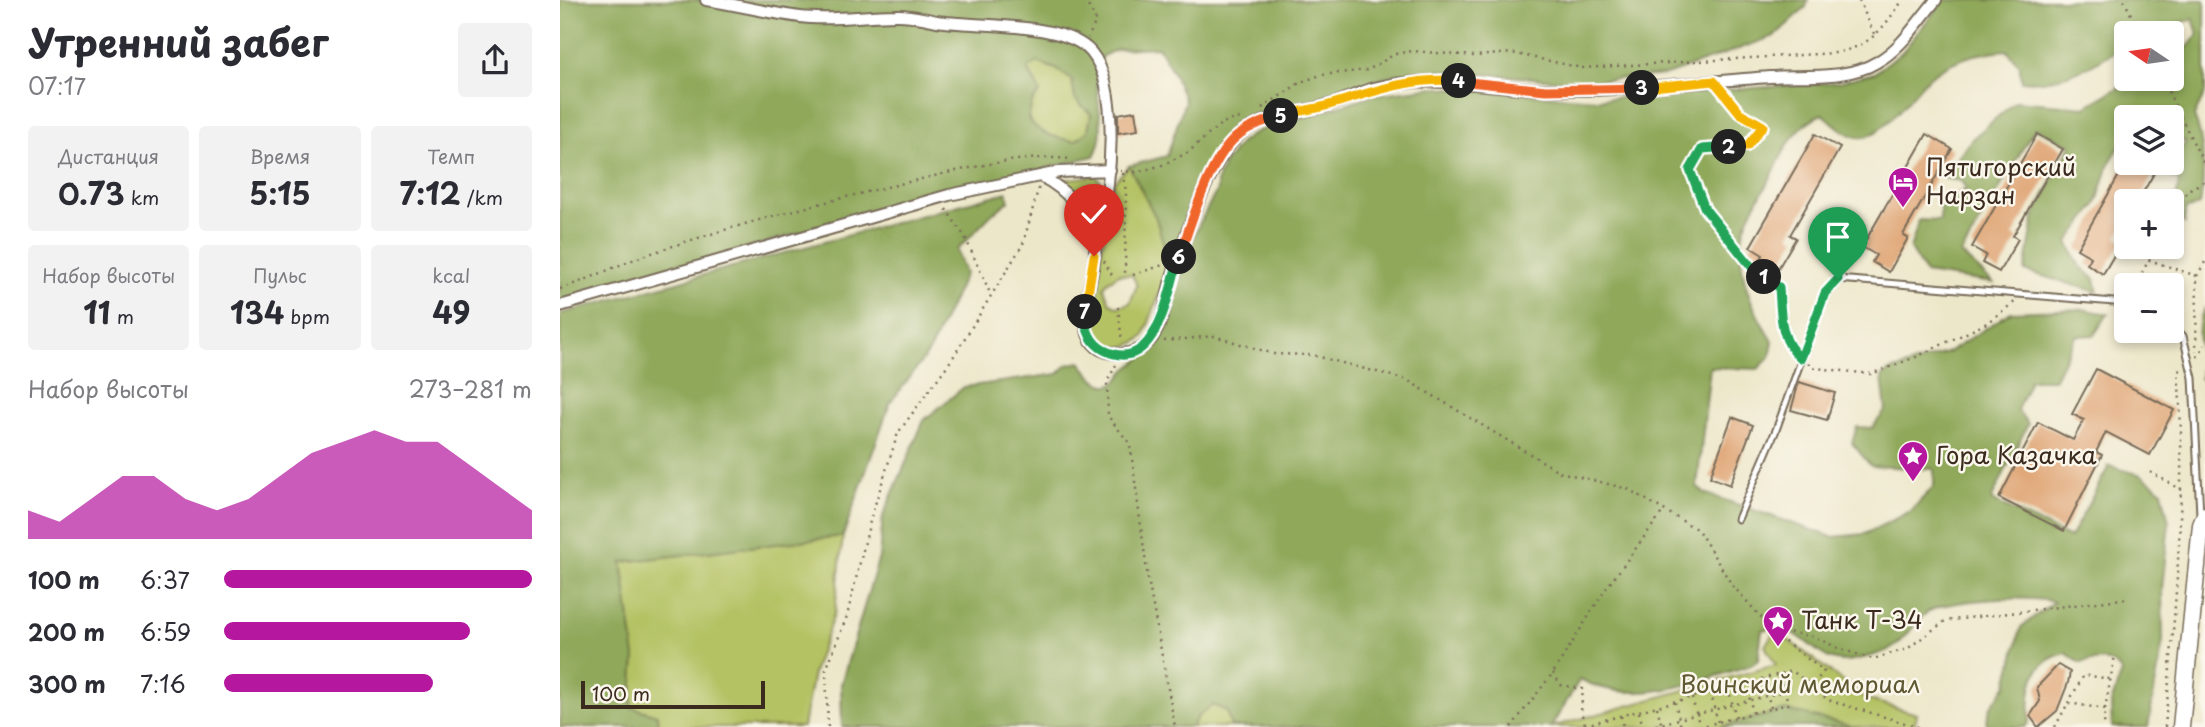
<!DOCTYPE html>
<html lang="ru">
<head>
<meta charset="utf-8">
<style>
	:root { --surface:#fff; --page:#f2f2f3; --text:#2b2b33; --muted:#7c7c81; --accent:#b5179e }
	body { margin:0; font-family:"Playpen Sans",sans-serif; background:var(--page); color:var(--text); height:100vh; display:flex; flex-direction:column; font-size:26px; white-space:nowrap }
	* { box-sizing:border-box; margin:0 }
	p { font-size:23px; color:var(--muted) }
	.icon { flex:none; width:38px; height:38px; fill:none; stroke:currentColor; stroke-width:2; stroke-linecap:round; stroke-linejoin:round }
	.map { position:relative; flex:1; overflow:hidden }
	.side { display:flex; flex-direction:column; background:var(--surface); width:560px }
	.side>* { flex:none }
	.needle { width:46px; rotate:283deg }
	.buttons { position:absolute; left:1554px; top:21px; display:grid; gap:14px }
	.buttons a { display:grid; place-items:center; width:70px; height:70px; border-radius:7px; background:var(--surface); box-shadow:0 4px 10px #0003; font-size:35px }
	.scale { position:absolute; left:21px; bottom:18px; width:184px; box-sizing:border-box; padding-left:7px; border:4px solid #3b2a1e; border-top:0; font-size:19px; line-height:24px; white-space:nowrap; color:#3b2a1e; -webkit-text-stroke:5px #fbf7ec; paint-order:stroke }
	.pin { position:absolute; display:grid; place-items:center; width:60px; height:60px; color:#fff; margin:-72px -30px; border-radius:50% 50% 50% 0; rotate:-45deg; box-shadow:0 0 7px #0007 }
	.pin .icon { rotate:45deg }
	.km { position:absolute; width:35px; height:35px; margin:-18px; border-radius:50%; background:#222; color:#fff; font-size:19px; line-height:35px; text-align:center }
	.round { display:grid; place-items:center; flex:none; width:74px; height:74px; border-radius:7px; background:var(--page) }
	.overview { display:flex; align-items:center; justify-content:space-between; height:119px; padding:0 28px }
	h1 { font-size:38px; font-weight:700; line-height:52px }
	.figures { display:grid; grid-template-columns:repeat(3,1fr); gap:10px; height:119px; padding:7px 28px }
	.figures div { display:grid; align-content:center; border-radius:7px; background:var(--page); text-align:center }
	.figures b { font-size:30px; font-weight:700 }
	.figures small { font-size:19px; font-weight:400 }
	.figures p { font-size:19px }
	.chart { height:196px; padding:14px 28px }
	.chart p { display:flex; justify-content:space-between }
	.chart svg { width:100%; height:126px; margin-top:7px; fill:var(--accent); opacity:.7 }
	ul { padding:0 28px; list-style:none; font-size:23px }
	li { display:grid; grid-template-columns:112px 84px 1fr; align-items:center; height:52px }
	li i { height:18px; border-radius:9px; background:var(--accent) }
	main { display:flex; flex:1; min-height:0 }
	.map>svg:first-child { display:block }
	.green { fill:#b4c264; stroke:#787641; stroke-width:2; fill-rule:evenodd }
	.forest { fill:#8fa85a; stroke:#65693c; stroke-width:2; fill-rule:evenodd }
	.building { fill:#dea06e }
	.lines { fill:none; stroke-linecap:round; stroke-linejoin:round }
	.lane-casing { stroke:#796c5a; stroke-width:9 }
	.street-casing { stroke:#796c5a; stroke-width:14 }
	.secondary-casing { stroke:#796c5a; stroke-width:19 }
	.path { stroke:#796c5a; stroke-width:2.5; stroke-dasharray:2 5; stroke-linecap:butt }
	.lane { stroke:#fff; stroke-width:5 }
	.street { stroke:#fff; stroke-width:10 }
	.secondary { stroke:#fff; stroke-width:16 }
	.split-1-casing { stroke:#fff; stroke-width:14 }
	.split-2-casing { stroke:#fff; stroke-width:14 }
	.split-3-casing { stroke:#fff; stroke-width:14 }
	.split-4-casing { stroke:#fff; stroke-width:14 }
	.split-5-casing { stroke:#fff; stroke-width:14 }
	.split-6-casing { stroke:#fff; stroke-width:14 }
	.split-7-casing { stroke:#fff; stroke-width:14 }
	.split-8-casing { stroke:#fff; stroke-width:14 }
	.split-1 { stroke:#22a559; stroke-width:9 }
	.split-2 { stroke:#22a559; stroke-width:9 }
	.split-3 { stroke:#f5b400; stroke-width:9 }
	.split-4 { stroke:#f0652b; stroke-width:9 }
	.split-5 { stroke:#f5b400; stroke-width:9 }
	.split-6 { stroke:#f0652b; stroke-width:9 }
	.split-7 { stroke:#22a559; stroke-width:9 }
	.split-8 { stroke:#f5b400; stroke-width:9 }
	.labels { text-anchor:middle; stroke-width:5; stroke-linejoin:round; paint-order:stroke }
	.poi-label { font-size:24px; fill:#3b2a1e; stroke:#fbf7ec; text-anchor:start }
	.park-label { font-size:24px; fill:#5f5833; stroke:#fbf7ec }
</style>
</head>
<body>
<main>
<section class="side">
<div class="overview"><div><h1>Утренний забег</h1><p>07:17</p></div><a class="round"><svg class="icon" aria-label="share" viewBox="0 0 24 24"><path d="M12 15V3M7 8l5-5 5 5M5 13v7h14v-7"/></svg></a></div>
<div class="figures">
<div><p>Дистанция</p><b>0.73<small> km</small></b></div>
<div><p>Время</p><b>5:15</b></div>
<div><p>Темп</p><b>7:12<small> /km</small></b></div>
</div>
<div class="figures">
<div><p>Набор высоты</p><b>11<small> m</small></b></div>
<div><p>Пульс</p><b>134<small> bpm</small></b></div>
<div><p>kcal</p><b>49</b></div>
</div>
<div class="chart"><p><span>Набор высоты</span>273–281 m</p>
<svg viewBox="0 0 160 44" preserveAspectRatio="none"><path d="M0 44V34L10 38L20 30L30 22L40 22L50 30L60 34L70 30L80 22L90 14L100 10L110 6L120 10L130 10L140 18L150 26L160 34V44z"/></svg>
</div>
<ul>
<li><b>100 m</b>6:37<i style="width:100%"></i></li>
<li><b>200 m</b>6:59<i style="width:80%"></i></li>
<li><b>300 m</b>7:16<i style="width:68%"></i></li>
</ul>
</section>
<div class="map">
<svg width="1645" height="727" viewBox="0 0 1645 727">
	<rect width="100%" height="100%" fill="#fbf7ec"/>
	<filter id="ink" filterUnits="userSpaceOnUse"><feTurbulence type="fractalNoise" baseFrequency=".0143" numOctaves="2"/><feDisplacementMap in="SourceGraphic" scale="14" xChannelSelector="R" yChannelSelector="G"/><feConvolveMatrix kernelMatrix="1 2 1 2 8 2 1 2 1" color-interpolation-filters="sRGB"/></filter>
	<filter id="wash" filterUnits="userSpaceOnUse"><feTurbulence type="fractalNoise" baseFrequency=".00686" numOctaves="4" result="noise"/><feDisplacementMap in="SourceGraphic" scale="28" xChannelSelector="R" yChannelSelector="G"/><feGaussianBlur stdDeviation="1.57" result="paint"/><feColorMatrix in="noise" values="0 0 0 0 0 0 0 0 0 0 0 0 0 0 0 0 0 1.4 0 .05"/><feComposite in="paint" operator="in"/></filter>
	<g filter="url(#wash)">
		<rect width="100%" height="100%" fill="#ede7ca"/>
		<path class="green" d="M477,62L496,69L512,80L515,99L531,114L528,131L515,141C496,138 480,135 468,119L472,102L480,92L468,69Z
			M569,166L596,218L605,248L620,237L584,336C559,359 534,343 531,313L554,182ZM559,274L572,275L577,285L570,303L558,307L550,303L544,288L547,282Z
			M536,176L542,184L540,215L537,219L500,180Z
			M283,536L275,611L253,673L243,727H98L97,715L71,707L75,657L62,562Z
			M1215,630L1306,699L1357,714L1354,727H991L1216,665L1205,646Z
			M653,705L667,711L671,727H631L639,715Z"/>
		<path class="forest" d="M0,0H1248L1246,7L1215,36L1106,75L1020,82L874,70L836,74L698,117L672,129L653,154L620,237L605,249L596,218L569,166L607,156L625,101L614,74L598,47L558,49L542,56C540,63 537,71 537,78C536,104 548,132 534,156L296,217L0,301ZM477,62L496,69L512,80L515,99L531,114L528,131L515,141C496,138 480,135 468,119L472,102L480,92L468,69Z
			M1384,0H1645V93L1634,116C1645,142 1645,176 1640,205L1625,210V223L1612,218V201H1589L1598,196L1616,198L1619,181L1605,172L1626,142L1612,137V117H1587L1585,111L1580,117H1566V136L1549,164L1536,205L1508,242L1519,265L1535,279L1538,292L1465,271L1475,213L1511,145L1475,128L1401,254L1433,283L1365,273L1350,249L1359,220L1380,221V205L1406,189L1401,181L1383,178L1412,139L1456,101L1525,107L1573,79H1612V56L1628,47L1638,34L1633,19L1581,33H1566V44C1538,63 1496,86 1462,81L1459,65L1447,50C1419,52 1389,60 1367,79C1353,93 1323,135 1304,137C1288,139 1273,122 1262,114C1235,125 1224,150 1212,175C1203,193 1187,214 1183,234C1175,271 1193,312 1213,341L1210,357L1198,369L1150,367L1137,486L1144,493L1272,537L1305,534L1351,511L1374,486V469L1311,466L1292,443L1297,427L1312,428L1326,410L1322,377L1328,372L1389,352L1451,312L1522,309L1548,314L1534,335L1516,336L1494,380H1470L1457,410L1468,424L1431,500L1510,538L1549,466L1581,475L1602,491L1609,522L1602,589L1603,641L1588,727H1552L1551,703L1562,672C1550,656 1537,660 1520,663L1506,653C1468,662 1470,690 1469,722L1465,727H1433L1426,722L1431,706L1447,685L1461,627L1494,602C1473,595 1387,599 1368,612C1354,621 1347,639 1334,647C1324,653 1305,658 1293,660C1251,668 1248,620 1202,630L1198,660L1191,665C1136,682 1075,708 1020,679L991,727H671L667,711L653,705L639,715L631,727H282L281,684L319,557L323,516L364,420L404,387L498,374L507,365L520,362C528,371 542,395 557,381C561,378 563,372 567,369C622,329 608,319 625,259C631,236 646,212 657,190V180L664,164L681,142L698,131L814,95L874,87L1037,99L1279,82L1314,73L1342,52Z
			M447,192L449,201L431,215L397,250L405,274L369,352L330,403L283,536L62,562L75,657L71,707L97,715L98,727H0V314Z
			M1645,309V374L1640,380C1645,357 1631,331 1645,309Z
			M1225,710L1295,727H1160Z"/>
		<g id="blocks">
			<path class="building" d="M575,111L578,130L558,133V114Z
				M1255,134L1280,148L1230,235L1236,238L1216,272L1199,262L1203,255L1190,247Z
				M1367,134L1392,149L1343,235L1348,238L1329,272L1312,262L1316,255L1302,247Z
				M1477,134L1503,149L1453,236L1458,239L1439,272L1422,263L1426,255L1412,247Z
				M1566,163H1600L1578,201H1566V221L1557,237L1563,240L1543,274L1527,264L1531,257L1517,249Z
				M1536,369L1614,410L1590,455L1546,432L1536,452L1542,455L1504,531L1439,498L1478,422L1513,440L1524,420L1512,414Z
				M1239,382L1275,393L1267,420L1231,410Z
				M1172,417L1193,425L1170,485L1150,477Z
				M1498,665L1510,672L1508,683L1497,711L1478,727L1470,716L1480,701L1477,687Z"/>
		</g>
	</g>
	<g filter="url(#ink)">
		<use href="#blocks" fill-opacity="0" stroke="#796c5a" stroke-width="2"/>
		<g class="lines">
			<g class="lane-casing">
				<path id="lane" d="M1612,324L1623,336L1633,378L1640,514
					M1178,519L1216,430L1265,294L1278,279L1566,303"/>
			</g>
			<g class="street-casing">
				<path id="street" d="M146,0C178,5 209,13 240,17C272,21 304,15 336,15C350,14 364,19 377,21C417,27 504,21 531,52C562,89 549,188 541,234L535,242
					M482,177C504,188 530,214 535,241C540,273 498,352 560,354C572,354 585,348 592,338C604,321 606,299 611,280C623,242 648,164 677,137C700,115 739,114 768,105C784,101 799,92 814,88C876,73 935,89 996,90C1068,91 1138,82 1210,77C1243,75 1288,80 1317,62C1342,48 1358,21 1376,0
					M0,306L389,195L499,172L550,170"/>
			</g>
			<g class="secondary-casing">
				<path id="secondary" d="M1621,727L1641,525L1645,515"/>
			</g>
			<path class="path" d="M525,0L536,21L528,38
				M1299,0L1315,36
				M1564,0L1580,33
				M1602,79L1645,166
				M1163,91L1180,113L1203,126L1187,146L1142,149L1130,170L1145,209L1195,271L1219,287L1222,327L1234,353
				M702,108L741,82L761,75L808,70L835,54L852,51L915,56L952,53L1022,68L1275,53C1312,46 1322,29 1343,0
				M560,171L578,172L602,165L627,153L662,123L684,117
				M563,173L566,192L565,274
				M386,209L405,237L430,293
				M1612,219L1628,190L1645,181
				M1589,260L1596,247
				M544,261L553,277
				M573,275L603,265
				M1637,276L1645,262
				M1575,285L1589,260L1637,276L1636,351
				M0,289C31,279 59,264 89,254C177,224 267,201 357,180C405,169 461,154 510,159
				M558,307L562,342
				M604,341L654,336L714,354L752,355L847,380L1000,472L1068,489L1138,530L1172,585L1221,639L1264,671L1252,686L1268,700L1358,727
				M1637,357L1645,345
				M1248,363L1255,368L1311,374L1356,357L1425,324L1456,301
				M556,365L547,382L548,416L570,444L588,579L615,727
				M1590,472L1622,490
				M1216,630L1255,637L1280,649L1313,659L1347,649L1385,621L1570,598
				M993,673L1001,685L1023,689L1021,712L1026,727
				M1203,679L1211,708
				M1186,684L1193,713
				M1168,688L1176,717
				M1150,693L1158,722
				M1132,698L1140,727
				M1115,702L1121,727
				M1508,703L1524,675L1550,679
				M1097,707L1102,727
				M1545,709L1555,655
				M1079,712L1083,727
				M1061,716L1063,727
				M1025,725L1232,671L1251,685
				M268,727L266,670L287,616L311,517L338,433L392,359L463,244L479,186
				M951,727L993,673L1045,590L1104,510
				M1089,727L1225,691L1221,674
				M1139,727L1228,704L1225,691
				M1495,727L1508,703L1545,709L1544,727
				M1605,727C1615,608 1627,490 1618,371L1621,370"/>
			<use href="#lane" class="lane"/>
			<use href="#street" class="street"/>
			<use href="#secondary" class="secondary"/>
		</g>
	</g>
	<g class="lines" filter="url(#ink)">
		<g class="split-1-casing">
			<path id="split-1" d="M1204,277L1219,287C1221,312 1219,342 1241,358L1265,293L1278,279"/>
		</g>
		<g class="split-2-casing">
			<path id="split-2" d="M1169,147L1142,149L1130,170L1145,209L1195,271L1204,277"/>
		</g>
		<g class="split-3-casing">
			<path id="split-3" d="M1082,88L1154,81L1180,113L1203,126L1187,146L1169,147"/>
		</g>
		<g class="split-4-casing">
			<path id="split-4" d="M899,81L986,90L1082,88"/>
		</g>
		<g class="split-5-casing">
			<path id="split-5" d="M721,116C736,111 753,110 769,105C815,91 850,77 899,81"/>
		</g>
		<g class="split-6-casing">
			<path id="split-6" d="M619,257C632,223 649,156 680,134C692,125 706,121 721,116"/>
		</g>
		<g class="split-7-casing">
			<path id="split-7" d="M525,312C525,328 529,342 544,350C597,377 609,289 619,257"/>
		</g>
		<g class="split-8-casing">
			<path id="split-8" d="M525,312L534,256"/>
		</g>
		<use href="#split-1" class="split-1"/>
		<use href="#split-2" class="split-2"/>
		<use href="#split-3" class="split-3"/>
		<use href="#split-4" class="split-4"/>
		<use href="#split-5" class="split-5"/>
		<use href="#split-6" class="split-6"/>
		<use href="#split-7" class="split-7"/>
		<use href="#split-8" class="split-8"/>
	</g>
	<defs>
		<g id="hotel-pin" transform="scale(1.575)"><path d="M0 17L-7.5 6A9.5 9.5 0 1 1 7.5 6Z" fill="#b5179e" stroke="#fbf7ec"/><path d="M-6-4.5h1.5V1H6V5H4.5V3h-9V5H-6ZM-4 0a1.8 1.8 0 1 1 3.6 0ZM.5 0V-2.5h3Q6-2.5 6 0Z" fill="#fff"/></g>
		<g id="sight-pin" transform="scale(1.575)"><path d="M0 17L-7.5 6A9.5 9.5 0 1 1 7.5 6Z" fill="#b5179e" stroke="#fbf7ec"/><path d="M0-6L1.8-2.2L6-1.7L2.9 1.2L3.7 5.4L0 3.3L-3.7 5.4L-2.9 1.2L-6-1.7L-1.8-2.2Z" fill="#fff"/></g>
	</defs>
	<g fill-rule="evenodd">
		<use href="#hotel-pin" x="1343" y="182"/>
		<use href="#sight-pin" x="1353" y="456"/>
		<use href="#sight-pin" x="1218" y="621"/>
	</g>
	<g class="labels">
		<g class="poi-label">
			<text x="1366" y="176">Пятигорский<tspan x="1366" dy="28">Нарзан</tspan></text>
			<text x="1376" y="464">Гора Казачка</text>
			<text x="1241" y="629">Танк Т-34</text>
		</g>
		<g class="park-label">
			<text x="1240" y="693">Воинский мемориал</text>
		</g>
	</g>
</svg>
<div class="buttons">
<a><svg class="needle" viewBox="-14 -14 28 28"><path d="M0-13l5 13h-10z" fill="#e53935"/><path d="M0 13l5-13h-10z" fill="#7c7c81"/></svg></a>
<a><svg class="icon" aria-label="layers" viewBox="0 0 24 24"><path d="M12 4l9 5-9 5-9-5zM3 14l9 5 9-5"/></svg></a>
<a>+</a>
<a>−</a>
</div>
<div class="scale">100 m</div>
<div class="pin" style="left:1278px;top:279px;background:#1e9e55"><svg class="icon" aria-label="arrive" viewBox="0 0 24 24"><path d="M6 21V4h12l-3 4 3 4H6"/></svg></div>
<div class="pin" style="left:534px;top:256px;background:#d93025"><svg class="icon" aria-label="check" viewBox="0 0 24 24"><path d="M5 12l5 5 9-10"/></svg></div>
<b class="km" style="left:1204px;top:277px">1</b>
<b class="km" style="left:1169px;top:147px">2</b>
<b class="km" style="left:1082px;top:88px">3</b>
<b class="km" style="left:899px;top:81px">4</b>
<b class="km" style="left:721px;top:116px">5</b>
<b class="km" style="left:619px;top:257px">6</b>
<b class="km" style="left:525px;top:312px">7</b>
</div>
</main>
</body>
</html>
